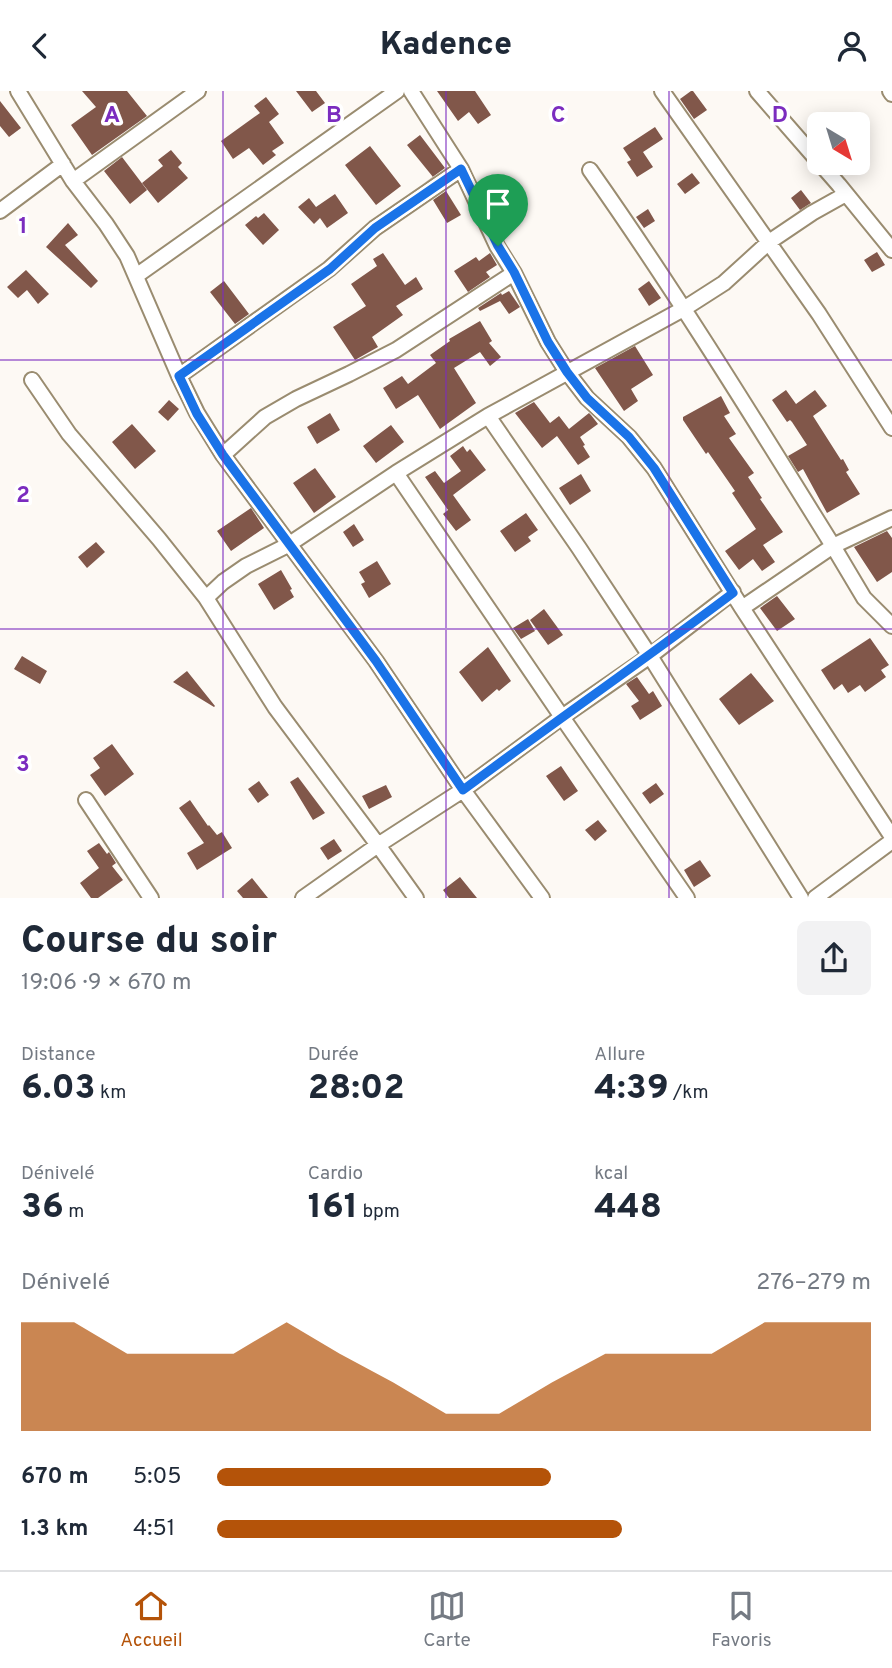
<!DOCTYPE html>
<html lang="fr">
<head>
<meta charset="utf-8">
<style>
	:root { --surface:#fff; --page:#f2f2f3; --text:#1f2937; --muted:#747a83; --line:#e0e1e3; --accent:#b45309 }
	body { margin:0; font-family:Overpass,sans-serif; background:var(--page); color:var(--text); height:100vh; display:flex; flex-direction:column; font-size:26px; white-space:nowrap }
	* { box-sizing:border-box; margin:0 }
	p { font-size:23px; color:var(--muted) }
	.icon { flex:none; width:38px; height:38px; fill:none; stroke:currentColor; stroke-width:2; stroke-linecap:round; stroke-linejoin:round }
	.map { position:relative; height:807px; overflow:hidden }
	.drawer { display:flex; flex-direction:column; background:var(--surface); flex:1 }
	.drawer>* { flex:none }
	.needle { width:46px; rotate:142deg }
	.controls { position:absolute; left:807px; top:21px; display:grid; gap:14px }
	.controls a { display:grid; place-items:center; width:63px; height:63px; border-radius:10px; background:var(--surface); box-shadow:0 4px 18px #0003; font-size:35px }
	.pin { position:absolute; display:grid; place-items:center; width:60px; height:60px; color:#fff; margin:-72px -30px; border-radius:50% 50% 50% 0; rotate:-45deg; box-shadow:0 0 7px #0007 }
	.pin .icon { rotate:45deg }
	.round { display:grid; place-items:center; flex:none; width:74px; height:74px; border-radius:10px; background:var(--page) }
	.head { display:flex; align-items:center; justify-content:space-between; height:119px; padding:0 21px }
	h1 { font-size:38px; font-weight:800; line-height:52px }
	.stats { display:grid; grid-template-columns:repeat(3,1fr); gap:10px; height:119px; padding:7px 21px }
	.stats div { display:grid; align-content:center }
	.stats b { font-size:35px; font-weight:800 }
	.stats small { font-size:19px; font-weight:400 }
	.stats p { font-size:19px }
	.chart { height:196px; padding:14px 21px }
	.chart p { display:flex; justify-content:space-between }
	.chart svg { width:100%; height:126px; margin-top:7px; fill:var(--accent); opacity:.7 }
	ul { padding:0 21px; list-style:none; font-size:23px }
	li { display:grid; grid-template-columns:112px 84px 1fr; align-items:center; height:52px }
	li i { height:18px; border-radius:9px; background:var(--accent) }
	header { display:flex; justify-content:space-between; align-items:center; height:91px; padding:0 21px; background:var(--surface); font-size:32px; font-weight:800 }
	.menu { display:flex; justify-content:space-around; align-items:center; height:98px; border-top:2px solid var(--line); background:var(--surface); font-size:19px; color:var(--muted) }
	.menu a { display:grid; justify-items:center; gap:4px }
	.menu .current { color:var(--accent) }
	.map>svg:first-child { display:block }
	.building { fill:#81574a }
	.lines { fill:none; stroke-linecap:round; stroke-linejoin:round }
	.street-casing { stroke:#9a8c70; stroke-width:18 }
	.street { stroke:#fff; stroke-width:14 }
	.route-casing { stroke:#fff; stroke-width:14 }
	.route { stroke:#1a73e8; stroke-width:9 }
	.grid { fill:none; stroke:#7b2cbf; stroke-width:2; stroke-opacity:0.55 }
	.grid-label { font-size:23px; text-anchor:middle; font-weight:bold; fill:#7b2cbf; stroke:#fff; stroke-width:7; stroke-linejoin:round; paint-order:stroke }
</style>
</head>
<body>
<header><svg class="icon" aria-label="back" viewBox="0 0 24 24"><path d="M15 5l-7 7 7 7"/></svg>Kadence<svg class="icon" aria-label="person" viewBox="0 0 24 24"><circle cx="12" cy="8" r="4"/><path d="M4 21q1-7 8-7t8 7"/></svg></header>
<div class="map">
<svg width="892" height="807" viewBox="0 0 892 807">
	<rect width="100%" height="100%" fill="#fdf9f4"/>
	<path class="building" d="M82,0H127L147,25L92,64L71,34L96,16Z
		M296,0H316L325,12L312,21Z
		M437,0H475L491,24L478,33L469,21L458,30Z
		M691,0H693L707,19L694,28L680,8Z
		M266,6L279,23L269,31L284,52L272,60L276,64L263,74L249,57L233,68L221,50L260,22L254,15Z
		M0,10L21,37L9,46L0,35Z
		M655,36L663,48L643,61L653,76L637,86L627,71L631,69L623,57Z
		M420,44L445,77L423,93L433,86L407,54Z
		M370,55L401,95L376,114L345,74Z
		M171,59L182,72L178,76L188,87L158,112L142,92L163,75L158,69Z
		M122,66L147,99L130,113L104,80Z
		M692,82L700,92L685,103L677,93Z
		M801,99L811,112L800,119L791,107Z
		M446,100L461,124L447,132L433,109Z
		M335,103L348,122L327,137L320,127L314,133L298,116L309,107L316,116Z
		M648,118L655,130L644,137L636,126Z
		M264,122L279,139L263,154L245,134L256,125L258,127Z
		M68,132L78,144L65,154L98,190L91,197L46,156Z
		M877,161L885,174L872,181L864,169Z
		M383,162L405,194L416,186L423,198L396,215L403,224L372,246L378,256L355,269L333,236L366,215L351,193L377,175L373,168Z
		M490,162L497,174L486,181L490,186L468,201L454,180L476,166L479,170Z
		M26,179L49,203L38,213L27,199L18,207L7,196Z
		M224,190L249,223L235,233L210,201Z
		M649,190L661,207L649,215L638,198Z
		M509,200L520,216L509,223L500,210L480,220L478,217L501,202L502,204Z
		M480,230L492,250L489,252L501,266L490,275L480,261L454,277L476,312L440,338L418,304L396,318L383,297L402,285L408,293L436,272L430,264L450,250L449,248Z
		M635,255L653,284L631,298L638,310L624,320L595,277Z
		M786,299L796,313L815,299L827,315L813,325L841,369L843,368L849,379L846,381L860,403L827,422L803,378L798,381L788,365L807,354L792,331L790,329L787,331L772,309Z
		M721,305L730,322L724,325L736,343L729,347L754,382L748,386L762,407L760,408L783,441L763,454L775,471L762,480L753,468L739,479L725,460L756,438L732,402L735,400L708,361L706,363L683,329V326Z
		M169,309L179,318L168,330L158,321Z
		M534,311L550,332L559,325L569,338L589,322L591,324L598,333L580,346L585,354L583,355L590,366L578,374L557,345L542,357L515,322Z
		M330,322L340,339L317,353L307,336Z
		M132,333L156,360L135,378L112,351Z
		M391,334L404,351L376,372L363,355Z
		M463,355L467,361L470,358L486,379L453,404L471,429L456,440L443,423L448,419L425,386L435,380L444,392L461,380L450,365Z
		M315,377L336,406L314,422L293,392Z
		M581,383L591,400L570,414L559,397Z
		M251,417L264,437L231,460L217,440Z
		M526,422L538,439L528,446L531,450L515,461L500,440Z
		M354,433L364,449L353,456L343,441Z
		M887,440L892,447V481L877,491L854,456Z
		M96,451L105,461L87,477L78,466Z
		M377,470L391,493L369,507L361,493L365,491L359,481Z
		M281,479L292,498L290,499L294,506L274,519L258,493Z
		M777,505L795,528L777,540L760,517Z
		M544,518L563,544L548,554L530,529Z
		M528,528L535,540L521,548L513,537Z
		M870,547L889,574L881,579L886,586L865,601L860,594L848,602L842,593L834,599L821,579Z
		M488,556L511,590L499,600L497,598L482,611L459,581Z
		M22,565L47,580L40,593L14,578Z
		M187,580L215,615L214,616L173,591Z
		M751,582L774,610L739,634L719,608Z
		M637,586L649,603L653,600L662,615L640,629L631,615L639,610L626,593Z
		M112,653L134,683L105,705L90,684L100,677L93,667Z
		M561,675L578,700L564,710L546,685Z
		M298,686L325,722L313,729L290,691Z
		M259,690L269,704L258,712L248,698Z
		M656,692L664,703L650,713L642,702Z
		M386,694L392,706L369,718L362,705Z
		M190,709L208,735L209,734L217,744L222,741L232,757L197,779L187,762L204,752L179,717Z
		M598,729L607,740L595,750L585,739Z
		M334,748L342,760L328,769L320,757Z
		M99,752L107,763L109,761L116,772L112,775L123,789L98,807H91L80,792L99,777L87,760Z
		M700,769L711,785L694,796L684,779Z
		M460,786L477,807H449L443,799Z
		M252,787L268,807H243L237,800Z"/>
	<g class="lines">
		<g class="street-casing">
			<path id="street" d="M18,0L73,90L106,133L127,165L179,285L197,322L223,364L376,570L463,699L542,807
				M411,0L461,78L497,155L514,182L548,251L567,281L587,307L629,346L654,377L742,517L892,746
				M662,0L819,223L892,337
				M757,0L839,94L892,159
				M890,0L892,3
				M590,79C676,201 754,328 833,455L864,507L892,535
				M73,90L198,0
				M0,120L63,73
				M136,185L397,0
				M179,285L329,178L375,137L461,78
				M32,289L69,343L159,448L206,507L275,616L378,754L416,807
				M488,325L579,457L650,565L801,807
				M223,364L265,326L296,308L349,283L396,259L514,182
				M396,382L562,626L687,807
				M206,507L223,491L246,475L288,454L396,382L488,325L685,217L724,192L769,151L812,122L846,103
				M742,517L833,455L892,427
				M86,709L151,807
				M303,807L378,754L463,699L562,626L650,565L733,501
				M815,807L892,750"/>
		</g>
		<use href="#street" class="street"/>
	</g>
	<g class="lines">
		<g class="route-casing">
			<path id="route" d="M461,78L498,155L514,181L548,251L567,281L587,307L629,346L654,377L733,502C644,569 553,632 463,699L376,570L223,364L197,323L179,285L330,178L375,137Z"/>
		</g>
		<use href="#route" class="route"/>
	</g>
	<path class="grid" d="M223,0V807M446,0V807M669,0V807M0,269H892M0,538H892"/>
	<g class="grid-label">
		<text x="112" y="31">A</text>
		<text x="334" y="31">B</text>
		<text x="558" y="31">C</text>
		<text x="780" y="31">D</text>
		<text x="23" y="142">1</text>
		<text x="23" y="411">2</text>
		<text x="23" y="680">3</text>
	</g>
</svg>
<div class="controls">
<a><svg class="needle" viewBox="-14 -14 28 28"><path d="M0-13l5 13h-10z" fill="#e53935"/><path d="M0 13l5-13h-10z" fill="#747a83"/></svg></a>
</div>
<div class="pin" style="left:498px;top:155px;background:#1e9e55"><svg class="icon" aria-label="arrive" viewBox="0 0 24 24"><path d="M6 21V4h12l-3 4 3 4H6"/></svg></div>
</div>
<section class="drawer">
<div class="head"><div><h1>Course du soir</h1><p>19:06 · 9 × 670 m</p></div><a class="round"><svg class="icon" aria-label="share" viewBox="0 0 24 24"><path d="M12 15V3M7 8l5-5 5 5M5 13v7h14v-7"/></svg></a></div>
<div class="stats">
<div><p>Distance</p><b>6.03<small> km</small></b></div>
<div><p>Durée</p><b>28:02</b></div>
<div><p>Allure</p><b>4:39<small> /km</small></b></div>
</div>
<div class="stats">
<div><p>Dénivelé</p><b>36<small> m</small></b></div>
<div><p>Cardio</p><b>161<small> bpm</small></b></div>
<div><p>kcal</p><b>448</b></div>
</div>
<div class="chart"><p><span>Dénivelé</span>276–279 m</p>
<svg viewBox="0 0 160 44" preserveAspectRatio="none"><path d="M0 44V6L10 6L20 17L30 17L40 17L50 6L60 17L70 27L80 38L90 38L100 27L110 17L120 17L130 17L140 6L150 6L160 6V44z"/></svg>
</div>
<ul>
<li><b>670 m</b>5:05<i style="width:51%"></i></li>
<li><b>1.3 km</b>4:51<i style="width:62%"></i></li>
</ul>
</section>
<nav class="menu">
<a class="current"><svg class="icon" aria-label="home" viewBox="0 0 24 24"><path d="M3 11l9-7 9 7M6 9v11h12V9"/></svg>Accueil</a>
<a><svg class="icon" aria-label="map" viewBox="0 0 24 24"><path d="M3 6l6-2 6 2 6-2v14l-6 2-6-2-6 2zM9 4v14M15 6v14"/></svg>Carte</a>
<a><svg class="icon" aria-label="saved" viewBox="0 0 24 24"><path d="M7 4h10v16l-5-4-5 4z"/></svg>Favoris</a>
</nav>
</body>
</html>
